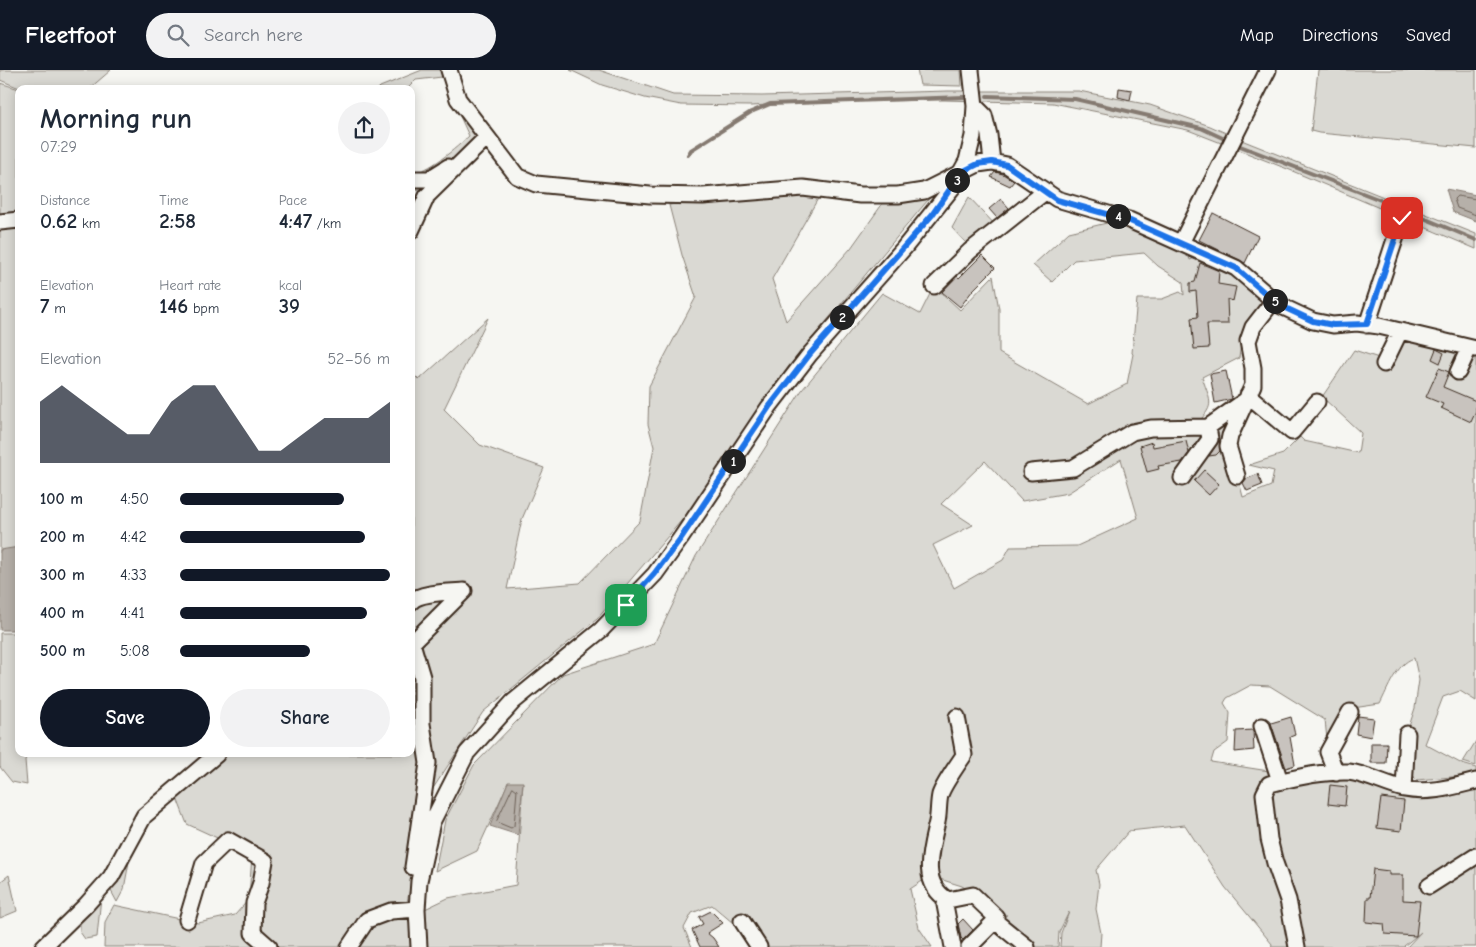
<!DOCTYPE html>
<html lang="en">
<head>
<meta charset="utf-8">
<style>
	:root { --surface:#fff; --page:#f2f2f3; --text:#1f2937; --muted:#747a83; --accent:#111827 }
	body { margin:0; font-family:"Comic Neue",sans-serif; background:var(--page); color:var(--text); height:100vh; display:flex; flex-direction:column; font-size:19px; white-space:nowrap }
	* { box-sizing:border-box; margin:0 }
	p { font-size:16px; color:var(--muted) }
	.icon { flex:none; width:28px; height:28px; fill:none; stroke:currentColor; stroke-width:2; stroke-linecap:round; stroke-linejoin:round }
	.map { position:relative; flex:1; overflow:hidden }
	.side { position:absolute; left:15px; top:15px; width:400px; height:672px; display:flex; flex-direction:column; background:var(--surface); border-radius:10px; box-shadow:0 2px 12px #0003 }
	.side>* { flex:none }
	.pin { position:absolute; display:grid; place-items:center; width:42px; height:42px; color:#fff; margin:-21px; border-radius:10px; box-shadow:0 2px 8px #0006 }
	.km { position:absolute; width:25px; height:25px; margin:-12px; border-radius:50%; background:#222; color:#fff; font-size:14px; line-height:25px; text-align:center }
	.round { display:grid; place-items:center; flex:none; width:52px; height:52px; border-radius:26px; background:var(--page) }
	.headline { display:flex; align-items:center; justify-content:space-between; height:85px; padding:0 25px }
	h1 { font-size:28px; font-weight:800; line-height:38px }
	.metrics { display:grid; grid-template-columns:repeat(3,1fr); gap:8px; height:85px; padding:5px 25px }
	.metrics div { display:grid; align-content:center }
	.metrics b { font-size:21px; font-weight:800 }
	.metrics small { font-size:14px; font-weight:400 }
	.metrics p { font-size:14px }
	.chart { height:140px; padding:10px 25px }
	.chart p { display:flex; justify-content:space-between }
	.chart svg { width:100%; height:90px; margin-top:5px; fill:var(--accent); opacity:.7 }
	.primary-button { display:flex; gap:10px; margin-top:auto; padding:10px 25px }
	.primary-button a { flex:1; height:58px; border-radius:30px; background:var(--accent); color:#fff; font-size:20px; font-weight:800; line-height:58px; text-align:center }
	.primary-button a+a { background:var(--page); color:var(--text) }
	ul { padding:0 25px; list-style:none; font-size:16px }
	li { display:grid; grid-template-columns:80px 60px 1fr; align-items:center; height:38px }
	li i { height:12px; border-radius:6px; background:var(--accent) }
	header { display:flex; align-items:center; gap:30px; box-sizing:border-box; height:70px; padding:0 25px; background:var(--accent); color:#fff }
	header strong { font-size:24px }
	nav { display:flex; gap:28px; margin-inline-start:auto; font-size:18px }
	.search { width:350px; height:45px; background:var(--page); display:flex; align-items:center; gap:12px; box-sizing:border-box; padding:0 18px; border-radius:28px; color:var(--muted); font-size:19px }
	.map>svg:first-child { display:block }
	.green { fill:#dad9d3; stroke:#8a8278; fill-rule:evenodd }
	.water { fill:#b6b0a9; stroke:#857a71 }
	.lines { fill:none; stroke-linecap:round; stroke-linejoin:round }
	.shore { stroke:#6c6056; stroke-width:1 }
	.stream { stroke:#857a71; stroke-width:4 }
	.building { fill:#c8c3be; stroke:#3b2a1e }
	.minor-casing { stroke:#3b2a1e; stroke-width:19 }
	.minor { stroke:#f6f6f2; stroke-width:15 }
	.route-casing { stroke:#fff; stroke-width:10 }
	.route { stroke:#1a73e8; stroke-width:6 }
</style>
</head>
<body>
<header>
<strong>Fleetfoot</strong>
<div class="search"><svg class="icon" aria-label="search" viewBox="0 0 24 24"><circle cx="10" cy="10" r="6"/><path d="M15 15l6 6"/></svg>Search here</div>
<nav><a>Map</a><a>Directions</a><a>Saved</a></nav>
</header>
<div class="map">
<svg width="1476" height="877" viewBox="0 0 1476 877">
	<rect width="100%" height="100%" fill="#f6f6f2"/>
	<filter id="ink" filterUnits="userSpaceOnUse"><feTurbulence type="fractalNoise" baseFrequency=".02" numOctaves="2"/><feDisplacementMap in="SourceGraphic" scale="10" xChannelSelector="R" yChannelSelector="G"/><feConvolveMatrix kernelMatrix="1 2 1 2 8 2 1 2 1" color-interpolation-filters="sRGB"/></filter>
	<g filter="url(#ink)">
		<path class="green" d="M0,0H111L89,19H22L0,10Z
			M422,0H450L485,69L434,120L411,119V103C428,103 457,77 469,66L442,7L416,10L407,19H378L380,17Z
			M570,0H599L673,25L762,26L948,21H1079L1150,35L1210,56L1244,71L1476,164V179L1290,100L1188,60L1053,33L944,30L823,32L751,36L681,35L645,28L602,15Z
			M917,0H961L962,16L920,15Z
			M1318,0H1476V78L1319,63L1311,61Z
			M0,13L19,19V480L0,483Z
			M772,121L820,125L772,209L786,251L851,178L883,133L933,124L789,296L687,444L597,549L483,642L432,720L405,841L411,856L413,877H104L105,852L114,835L198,853L235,845L249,829L252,784L187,754L172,715L212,684H411V302L419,310L488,248L444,339L480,375L544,398L522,449L507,519L580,513L640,451L654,377L648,354L649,316L696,227L682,185L669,135Z
			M969,127L998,158L985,167L966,173L952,158Z
			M1115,151L1187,181L1190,190L1199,186L1236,203L1271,235L1243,259L1239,288L1202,307C1212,336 1215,334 1194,357L1241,342L1229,371L1243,427L1271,416L1274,401L1249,395L1283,384L1300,367L1304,371L1358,383L1361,363L1322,327L1354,280L1382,289L1391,266L1476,286V631L1460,621L1443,627L1425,674L1462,694L1476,698V705L1416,710L1403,688L1404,672L1415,638L1419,610L1414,588C1396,594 1388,619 1380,634L1353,638L1327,670L1325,650L1270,616L1251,615L1227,628L1224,633L1230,643L1228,672L1214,682L1211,692L1320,709L1380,712L1448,718L1449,728V724L1476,716V779L1469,780L1431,808L1476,788V877H1407L1421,862L1404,876L1405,877H1271L1272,874L1225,817L1185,755L1129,761L1096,800L1099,814L1096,839L1101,863L1100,877H1060L1061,863L1069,842L1059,862L1058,877H1027L996,847L1007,845L987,846L977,826L962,816L930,806L910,819L919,858L932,877H761L712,835L692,843L684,858L692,877H426L425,839L448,828L516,815L523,713H508L477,781L435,801L445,750L474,695L563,604L654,574L696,486L802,320L882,223L920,244L934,216L960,240L993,206L999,239V283L1088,334L1127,314L1133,284L1132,283L1137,229H1162L1180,222L1184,225L1183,212L1158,196L1144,183L1074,190L1052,212L1033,195L1069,162ZM1121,389L1138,448L1077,476L1010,477L1003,490L954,518L933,475L973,455L941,434L985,391L1022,431L1068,423Z
			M0,563H19V684H28L25,690L27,715L12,712L0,697Z
			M1476,671V696L1463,692Z
			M131,781L124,819L117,832L110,819Z
			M9,805L17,841L0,848V812Z
			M101,827L97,867L85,869L80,862V849Z"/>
		<path class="water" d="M1446,119L1476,125V151L1453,142Z
			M19,477V560H0V480Z
			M508,712H523L518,765L490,756Z"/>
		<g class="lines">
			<path class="shore" d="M1476,129L1457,126L1454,129L1457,138L1476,145
				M513,717L517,720L514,756L511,758L499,753L497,751Z"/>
			<path class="stream" d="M987,26L1075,29L1201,58L1229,71
				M1235,74L1383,131L1476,170
				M688,85L691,80L751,42L770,34L964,27"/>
		</g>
		<path class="building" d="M1119,18L1132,20L1130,30L1118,27Z
			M995,102L1003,104L1014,111L1010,116L991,107Z
			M1001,129L1009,138L997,148L989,139Z
			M1213,143L1258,166L1245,193L1199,170Z
			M982,185L995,198L973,220L960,237L942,222L957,206L959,208Z
			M1200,193L1219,201L1218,214L1236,217L1233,231L1227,229L1228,254H1207L1209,278L1194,279L1191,248L1198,247L1196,221L1190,222V213L1195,212Z
			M1436,279L1444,283L1440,293L1432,289Z
			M1439,298L1449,302L1443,317L1476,331V341L1471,352L1441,338L1443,334L1426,327Z
			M1226,301L1232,329L1215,333L1210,304Z
			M1219,370L1220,381L1216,385L1209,386Z
			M1186,371L1189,383L1182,392L1158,396L1159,399L1147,402L1140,376L1152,372L1153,377Z
			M1204,400L1219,414L1209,425L1194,411Z
			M1258,404L1262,415L1247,421L1243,413L1246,409Z
			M1358,646L1374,648L1371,667L1356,664Z
			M1291,647L1295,665L1290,667L1295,695L1286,698L1271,653Z
			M1253,660L1254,680L1235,682L1236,661Z
			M1371,673H1387L1386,693H1371Z
			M1330,715L1347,717L1345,736L1328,734Z
			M1381,728L1404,731L1401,761L1377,758Z
			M1373,799L1389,801V805H1403V830L1420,831L1416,866L1385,864L1384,854L1366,852L1367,828H1370Z
			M711,841L723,853L707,863L713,868L719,877H700L692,860L703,854L699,847Z
			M963,849L973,860L963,870L961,868L958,854Z"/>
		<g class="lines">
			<g class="minor-casing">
				<path id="minor" d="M449,0L458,29L517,106L536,114L650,125L703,126L803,118L860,125H898L924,121L978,94L992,92L1007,95L1057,129L1129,150L1236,198L1279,235L1313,251L1333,255L1357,253L1379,256L1476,279
					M975,36L984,45L989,65L992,92
					M411,109H429L448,97
					M0,152L19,150
					M411,161L427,126L487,67
					M1181,173L1268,0
					M934,216L970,181L1046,121
					M1367,255L1402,148
					M1384,294L1400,261
					M1458,302L1469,278
					M1248,325L1292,362L1317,332
					M1031,402L1073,398L1132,362L1151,358L1208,357L1246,330
					M1237,406L1228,376L1230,366L1253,315V298L1248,271L1253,257L1274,230
					M1182,408L1210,369L1208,357
					M411,532C419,522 451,522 464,521
					M957,647L964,685C958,694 943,715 940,725C938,734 939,743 937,752C931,779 919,813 948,830L973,825L996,847L995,851L1027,877
					M1262,656L1280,711
					M1336,703L1328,682L1350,642
					M1404,719L1407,664
					M413,797L428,693L422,654V607L412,573L464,521
					M1429,816L1476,786
					M948,830L945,835L953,877
					M187,850L204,793L228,770L265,791L261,813L254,833L253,863L269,877
					M742,851L759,877
					M43,877L86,835L111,807L144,746L217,684
					M349,877L367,850L391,841L417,839
					M419,877L417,839L419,811L432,752L467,683L513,632L601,560L655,504L681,468L769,337L810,284L904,178L952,118L967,91L973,66L975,36L971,0
					M969,877L995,851
					M1297,877L1288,830L1275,793L1269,769L1264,724L1269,714C1295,708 1321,701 1349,702C1366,704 1387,715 1404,719C1429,724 1452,717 1476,711"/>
			</g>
			<use href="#minor" class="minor"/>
		</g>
	</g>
	<g class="lines" filter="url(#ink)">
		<g class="route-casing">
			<path id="route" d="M626,535L654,504L681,468L769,337L810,284L932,145L962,102L978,94L992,92L1007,95L1057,130L1128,150L1236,198L1279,235L1313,251L1333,255L1367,254L1402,148"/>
		</g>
		<use href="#route" class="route"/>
	</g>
</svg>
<div class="pin" style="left:626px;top:535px;background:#1e9e55"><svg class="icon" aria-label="arrive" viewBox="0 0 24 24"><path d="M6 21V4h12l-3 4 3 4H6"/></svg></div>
<div class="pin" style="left:1402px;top:148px;background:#d93025"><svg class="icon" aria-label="check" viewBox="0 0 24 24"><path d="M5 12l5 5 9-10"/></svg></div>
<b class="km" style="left:733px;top:391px">1</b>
<b class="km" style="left:842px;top:247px">2</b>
<b class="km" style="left:957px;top:110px">3</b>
<b class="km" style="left:1118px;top:146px">4</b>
<b class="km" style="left:1275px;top:231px">5</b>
<section class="side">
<div class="headline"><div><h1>Morning run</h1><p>07:29</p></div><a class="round"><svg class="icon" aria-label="share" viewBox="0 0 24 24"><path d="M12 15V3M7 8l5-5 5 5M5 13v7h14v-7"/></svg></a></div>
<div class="metrics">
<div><p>Distance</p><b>0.62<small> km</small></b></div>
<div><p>Time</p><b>2:58</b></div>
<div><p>Pace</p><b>4:47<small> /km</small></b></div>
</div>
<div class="metrics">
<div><p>Elevation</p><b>7<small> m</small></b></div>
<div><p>Heart rate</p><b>146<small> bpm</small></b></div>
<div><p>kcal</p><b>39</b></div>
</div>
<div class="chart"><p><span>Elevation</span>52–56 m</p>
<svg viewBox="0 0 160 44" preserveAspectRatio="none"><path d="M0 44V14L10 6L20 14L30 22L40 30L50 30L60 14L70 6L80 6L90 22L100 38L110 38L120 30L130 22L140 22L150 22L160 14V44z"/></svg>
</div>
<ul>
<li><b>100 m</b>4:50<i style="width:78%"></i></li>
<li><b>200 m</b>4:42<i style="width:88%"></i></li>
<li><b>300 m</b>4:33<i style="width:100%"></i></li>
<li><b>400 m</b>4:41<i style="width:89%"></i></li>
<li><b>500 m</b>5:08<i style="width:62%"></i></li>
</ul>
<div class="primary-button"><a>Save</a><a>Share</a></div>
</section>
</div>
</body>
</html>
